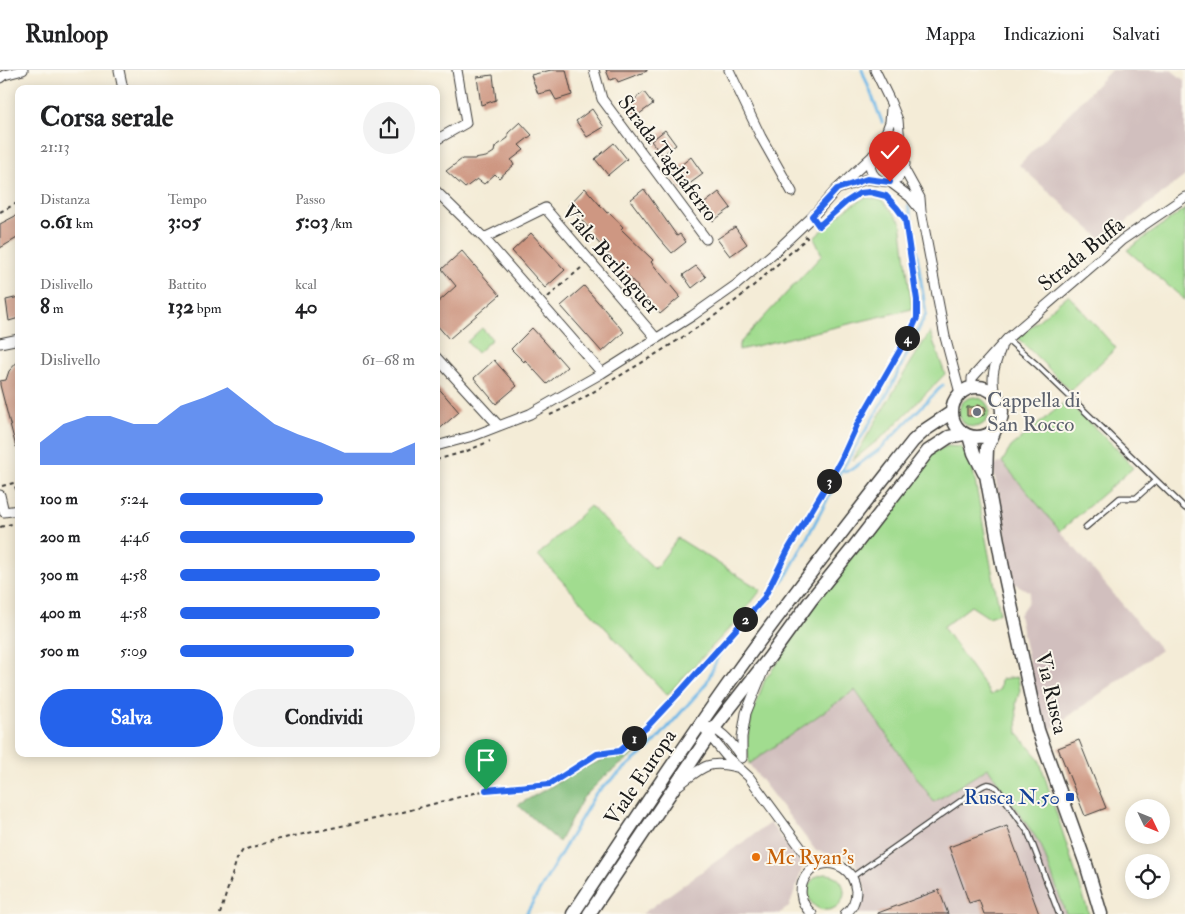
<!DOCTYPE html>
<html lang="it">
<head>
<meta charset="utf-8">
<style>
	:root { --surface:#fff; --page:#f2f2f2; --text:#202124; --muted:#757577; --line:#e0e0e0; --accent:#2563eb }
	body { margin:0; font-family:"IM FELL Double Pica",serif; background:var(--page); color:var(--text); height:100vh; display:flex; flex-direction:column; font-size:19px; white-space:nowrap }
	* { box-sizing:border-box; margin:0 }
	p { font-size:16px; color:var(--muted) }
	.icon { flex:none; width:28px; height:28px; fill:none; stroke:currentColor; stroke-width:2; stroke-linecap:round; stroke-linejoin:round }
	.map { position:relative; flex:1; overflow:hidden }
	.details { position:absolute; left:15px; top:15px; width:425px; height:672px; display:flex; flex-direction:column; background:var(--surface); border-radius:10px; box-shadow:0 2px 12px #0003 }
	.details>* { flex:none }
	.needle { width:32px; rotate:133deg }
	.controls { position:absolute; left:1125px; top:729px; display:grid; gap:10px }
	.controls a { display:grid; place-items:center; width:45px; height:45px; border-radius:50%; background:var(--surface); box-shadow:0 2px 12px #0003; font-size:25px }
	.pin { position:absolute; display:grid; place-items:center; width:42px; height:42px; color:#fff; margin:-51px -21px; border-radius:50% 50% 50% 0; rotate:-45deg; box-shadow:0 0 5px #0007 }
	.pin .icon { rotate:45deg }
	.km { position:absolute; width:25px; height:25px; margin:-12px; border-radius:50%; background:#222; color:#fff; font-size:14px; line-height:25px; text-align:center }
	.round { display:grid; place-items:center; flex:none; width:52px; height:52px; border-radius:26px; background:var(--page) }
	.summary { display:flex; align-items:center; justify-content:space-between; height:85px; padding:0 25px }
	h1 { font-size:28px; font-weight:800; line-height:38px }
	.stats { display:grid; grid-template-columns:repeat(3,1fr); gap:8px; height:85px; padding:5px 25px }
	.stats div { display:grid; align-content:center }
	.stats b { font-size:21px; font-weight:800 }
	.stats small { font-size:14px; font-weight:400 }
	.stats p { font-size:14px }
	.chart { height:140px; padding:10px 25px }
	.chart p { display:flex; justify-content:space-between }
	.chart svg { width:100%; height:90px; margin-top:5px; fill:var(--accent); opacity:.7 }
	.primary-button { display:flex; gap:10px; margin-top:auto; padding:10px 25px }
	.primary-button a { flex:1; height:58px; border-radius:30px; background:var(--accent); color:#fff; font-size:20px; font-weight:800; line-height:58px; text-align:center }
	.primary-button a+a { background:var(--page); color:var(--text) }
	ul { padding:0 25px; list-style:none; font-size:16px }
	li { display:grid; grid-template-columns:80px 60px 1fr; align-items:center; height:38px }
	li i { height:12px; border-radius:6px; background:var(--accent) }
	header { display:flex; align-items:center; gap:30px; box-sizing:border-box; height:70px; padding:0 25px; background:var(--surface); border-bottom:1px solid var(--line) }
	header strong { font-size:24px }
	nav { display:flex; gap:28px; margin-inline-start:auto; font-size:18px }
	.map>svg:first-child { display:block }
	.industrial { fill:#d1bfbe }
	.green { fill:#a1dc8f; stroke:#5e7c56 }
	.forest { fill:#80bc7a; stroke:#4e6c4b }
	.lines { fill:none; stroke-linecap:round; stroke-linejoin:round }
	.stream { stroke:#6fb8e7; stroke-width:3 }
	.building { fill:#ce9782 }
	.lane-casing { stroke:#3c3b38; stroke-width:7 }
	.street-casing { stroke:#3c3b38; stroke-width:11 }
	.secondary-casing { stroke:#3c3b38; stroke-width:15 }
	.path { stroke:#3c3b38; stroke-width:2; stroke-dasharray:4 4; stroke-linecap:butt }
	.lane { stroke:#fff; stroke-width:4.5 }
	.street { stroke:#fff; stroke-width:9 }
	.secondary { stroke:#fff; stroke-width:12 }
	.route-casing { stroke:#fff; stroke-width:10 }
	.route { stroke:#2563eb; stroke-width:6 }
	.worship-dot { fill:#6b7280; stroke:#fbf7ec; stroke-width:2 }
	.transit-dot { fill:#1a4fb4; stroke:#fbf7ec; stroke-width:2 }
	.food-dot { fill:#e8710a; stroke:#fbf7ec; stroke-width:2 }
	.labels { text-anchor:middle; stroke-width:4; stroke-linejoin:round; paint-order:stroke }
	.street-label { font-size:21px; fill:#1c1c1c; stroke:#fbf7ec }
	.worship-label { font-size:21px; fill:#5b616d; stroke:#fbf7ec; text-anchor:start }
	.transit-label { font-size:21px; fill:#164399; stroke:#fbf7ec; text-anchor:end }
	.food-label { font-size:21px; fill:#c56008; stroke:#fbf7ec; text-anchor:start }
</style>
</head>
<body>
<header>
<strong>Runloop</strong>
<nav><a>Mappa</a><a>Indicazioni</a><a>Salvati</a></nav>
</header>
<div class="map">
<svg width="1185" height="844" viewBox="0 0 1185 844">
	<rect width="100%" height="100%" fill="#fbf7ec"/>
	<filter id="ink" filterUnits="userSpaceOnUse"><feTurbulence type="fractalNoise" baseFrequency=".02" numOctaves="2"/><feDisplacementMap in="SourceGraphic" scale="10" xChannelSelector="R" yChannelSelector="G"/><feConvolveMatrix kernelMatrix="1 2 1 2 8 2 1 2 1" color-interpolation-filters="sRGB"/></filter>
	<filter id="wash" filterUnits="userSpaceOnUse"><feTurbulence type="fractalNoise" baseFrequency=".0096" numOctaves="4" result="noise"/><feDisplacementMap in="SourceGraphic" scale="20" xChannelSelector="R" yChannelSelector="G"/><feGaussianBlur stdDeviation="1.12" result="paint"/><feColorMatrix in="noise" values="0 0 0 0 0 0 0 0 0 0 0 0 0 0 0 0 0 1.4 0 .05"/><feComposite in="paint" operator="in"/></filter>
	<g filter="url(#wash)">
		<rect width="100%" height="100%" fill="#f4ecd7"/>
		<path class="industrial" d="M1111,0H1171L1185,11V106L1102,170L1019,95Z
			M1002,392L1161,580L1044,664L1019,545L1028,532L1030,522L1014,513L993,396Z
			M855,620L934,732L988,697L1042,775L1066,844H857L866,821L854,789L816,781L749,694Z
			M770,753L803,796L789,837L778,844H642Z"/>
		<path class="green" d="M866,127L883,131L901,152L912,239L739,280V274L822,185L814,168L846,139Z
			M1185,139V230L1127,180Z
			M1068,225L1116,278L1071,321L1018,268Z
			M482,258L492,269L477,283L467,272Z
			M930,262L945,304L888,362L853,390L905,302Z
			M959 342a15 15 0 1 1 30 0a15 15 0 1 1-30 0Z
			M1066,331L1114,376L1133,398L1060,461L1002,392L1011,377Z
			M947,376L961,377L972,395L1000,543L988,547L971,536L943,557L991,625L1000,619L1001,609L1018,607L1020,620L1016,633L1018,664L1039,689L1089,844H1066L1041,775L988,698L934,732L855,620L749,694L747,671L752,645L765,609L781,588L796,559L930,384Z
			M590,436L655,499L678,468L761,520L740,547L667,625L538,485Z
			M808 822a18 18 0 1 1 36 0a18 18 0 1 1-36 0Z"/>
		<path class="forest" d="M636,683L605,706L583,728L559,772L518,735L583,698L607,688Z"/>
		<g class="lines">
			<path class="stream" d="M862,0L882,52
				M840,402L852,399L880,379L943,315
				M526,844L596,723L654,673L706,614L722,578L751,551L788,503L825,434L840,403L889,321L926,244L911,145L908,136"/>
		</g>
		<g id="blocks">
			<path class="building" d="M551,0H566L572,25L556,30L551,21L538,24L531,5Z
				M606,0H647V1L618,12L616,8L610,10Z
				M493,5L496,30L481,35L477,7Z
				M644,22L653,34L635,47L626,36Z
				M592,39L604,57L587,67L576,51Z
				M520,52L532,65L519,75L524,80L511,90L514,95L499,108L495,104L484,114L477,109L465,118L446,101L462,89H474L486,87L494,82L495,77L508,68V63Z
				M665,60L676,75L662,85L651,71Z
				M614,73L627,89L608,105L595,89Z
				M691,87L703,104L681,120L670,104Z
				M585,118L607,143L609,142L623,157L621,159L653,190L651,192L680,227L660,244L637,218L638,217L588,161L590,159L568,136Z
				M644,119L677,166L680,164L686,172L672,183L658,167L630,130Z
				M719,122L731,138L713,151L701,136Z
				M19,144V167L0,178V154Z
				M735,157L747,174L730,186L717,169Z
				M531,163L565,200L545,218L512,181Z
				M462,181L500,225L449,269L436,254V234L456,216L442,199Z
				M696,196L706,207L692,218L683,205Z
				M584,216L624,262L602,282L561,236Z
				M19,227V248L9,251L6,230Z
				M532,258L544,271L567,297L547,314L525,290L524,292L511,279Z
				M19,290V377H16L0,315V311L6,310L9,301Z
				M494,290L517,316L496,334L474,308Z
				M436,315L459,342L436,362Z
				M978,335L985,337L986,340L984,345L977,347L976,346H967V337H975Z
				M1079,670L1106,738L1085,746L1058,678Z
				M1007,756L1039,844H984L979,830L969,833L949,777Z
				M939,820L948,844H878V843Z"/>
		</g>
	</g>
	<g filter="url(#ink)">
		<use href="#blocks" fill-opacity="0" stroke="#3c3b38" stroke-width="1"/>
		<g class="lines">
			<g class="lane-casing">
				<path id="lane" d="M1007,269L1036,294L1185,438
					M1086,457L1120,428H1136L1156,410
					M852,807L975,721C984,715 987,711 997,718L1028,762L1059,844"/>
			</g>
			<g class="street-casing">
				<path id="street" d="M119,0L123,19
					M594,0L602,29L706,169
					M729,0L761,67L792,122
					M0,8L4,5L23,0
					M436,70L466,53L457,0
					M880,79L890,52L891,38
					M873,85C868,95 870,104 879,110
					M904,99L920,128L921,141L945,267L960,323
					M890,112L910,127L921,141
					M840,118L867,109L890,112L898,108L904,99L905,94L901,83L898,50L891,33L875,0
					M436,121L484,168L602,303
					M484,168L545,138L656,268
					M0,273L19,269
					M436,287L499,356
					M972,317V308L1007,269L1113,178L1122,170L1185,127
					M995,323C990,307 995,294 1001,278
					M436,376L473,366L530,344L602,303L692,246L736,215L777,180L812,147L837,119L880,79L890,77L901,83
					M0,425L4,442L19,440
					M701,653L709,665L727,687L749,707L815,797
					M708,656C724,662 733,675 742,688
					M742,687V667L746,643L764,599
					M679,715C701,698 708,689 736,697
					M812,844C785,821 813,780 843,798C851,803 855,812 856,821C856,830 852,839 845,844"/>
			</g>
			<g class="secondary-casing">
				<path id="secondary" d="M952 342a25 25 0 1 1 50 0a25 25 0 1 1-50 0Z
					M995,360L987,378L986,405L1002,493L1038,660L1086,794L1101,844
					M969,366L974,383L984,403
					M573,844C626,764 678,684 734,606C791,526 852,449 913,371L925,360L952,342
					M589,844L714,658L769,588L811,530L853,478L928,381L949,367L964,364"/>
			</g>
			<path class="path" d="M0,142L19,132
				M548,227L582,197
				M436,308L441,304
				M550,345C573,335 595,321 616,308C657,284 697,259 735,231C760,211 783,189 807,168L805,166
				M436,390L467,381L490,371
				M2,416L14,413L17,422L19,426
				M0,457L19,452
				M220,844L237,789L243,780L275,770L384,747L486,720L550,714L597,684L620,681L647,657L678,623L764,528L789,478L825,418L841,390L858,353L911,261L917,248V230L905,149L897,138L885,126L870,122L860,123L846,132L819,156L818,154"/>
			<use href="#lane" class="lane"/>
			<use href="#street" class="street"/>
			<use href="#secondary" class="secondary"/>
		</g>
	</g>
	<g class="lines" filter="url(#ink)">
		<g class="route-casing">
			<path id="route" d="M486,720L550,714L597,684L620,681L647,657L678,624L764,528L789,478L825,418L841,390L858,353L911,261L917,248V230L905,149L897,138L886,126L870,122L860,123L846,132L819,156L812,146L837,119L867,109L890,112"/>
		</g>
		<use href="#route" class="route"/>
	</g>
	<circle class="worship-dot" cx="977" cy="342" r="5"/>
	<rect class="transit-dot" x="1065" y="722" width="10" height="10" rx="2.5"/>
	<circle class="food-dot" cx="756" cy="787" r="5"/>
	<g class="labels">
		<g class="street-label">
			<text transform="translate(668 88) rotate(53)" y="7">Strada Tagliaferro</text>
			<text transform="translate(1081 184) rotate(-39)" y="7">Strada Buffa</text>
			<text transform="translate(611 189) rotate(49)" y="7">Viale Berlinguer</text>
			<text transform="translate(1052 623) rotate(77)" y="7">Via Rusca</text>
			<text transform="translate(640 707) rotate(-56)" y="7">Viale Europa</text>
		</g>
		<g class="worship-label">
			<text x="987" y="337">Cappella di<tspan x="987" dy="24">San Rocco</tspan></text>
		</g>
		<g class="transit-label">
			<text x="1060" y="734">Rusca N.50</text>
		</g>
		<g class="food-label">
			<text x="766" y="794">Mc Ryan's</text>
		</g>
	</g>
</svg>
<div class="controls">
<a><svg class="needle" viewBox="-14 -14 28 28"><path d="M0-13l5 13h-10z" fill="#e53935"/><path d="M0 13l5-13h-10z" fill="#757577"/></svg></a>
<a><svg class="icon" aria-label="locate" viewBox="0 0 24 24"><circle cx="12" cy="12" r="6"/><path d="M12 2v4M12 18v4M2 12h4M18 12h4"/></svg></a>
</div>
<div class="pin" style="left:486px;top:720px;background:#1e9e55"><svg class="icon" aria-label="arrive" viewBox="0 0 24 24"><path d="M6 21V4h12l-3 4 3 4H6"/></svg></div>
<div class="pin" style="left:890px;top:112px;background:#d93025"><svg class="icon" aria-label="check" viewBox="0 0 24 24"><path d="M5 12l5 5 9-10"/></svg></div>
<b class="km" style="left:634px;top:668px">1</b>
<b class="km" style="left:745px;top:549px">2</b>
<b class="km" style="left:829px;top:411px">3</b>
<b class="km" style="left:907px;top:268px">4</b>
<section class="details">
<div class="summary"><div><h1>Corsa serale</h1><p>21:13</p></div><a class="round"><svg class="icon" aria-label="share" viewBox="0 0 24 24"><path d="M12 15V3M7 8l5-5 5 5M5 13v7h14v-7"/></svg></a></div>
<div class="stats">
<div><p>Distanza</p><b>0.61<small> km</small></b></div>
<div><p>Tempo</p><b>3:05</b></div>
<div><p>Passo</p><b>5:03<small> /km</small></b></div>
</div>
<div class="stats">
<div><p>Dislivello</p><b>8<small> m</small></b></div>
<div><p>Battito</p><b>132<small> bpm</small></b></div>
<div><p>kcal</p><b>40</b></div>
</div>
<div class="chart"><p><span>Dislivello</span>61–68 m</p>
<svg viewBox="0 0 160 44" preserveAspectRatio="none"><path d="M0 44V33L10 24L20 20L30 20L40 24L50 24L60 15L70 11L80 6L90 15L100 24L110 29L120 33L130 38L140 38L150 38L160 33V44z"/></svg>
</div>
<ul>
<li><b>100 m</b>5:24<i style="width:61%"></i></li>
<li><b>200 m</b>4:46<i style="width:100%"></i></li>
<li><b>300 m</b>4:58<i style="width:85%"></i></li>
<li><b>400 m</b>4:58<i style="width:85%"></i></li>
<li><b>500 m</b>5:09<i style="width:74%"></i></li>
</ul>
<div class="primary-button"><a>Salva</a><a>Condividi</a></div>
</section>
</div>
</body>
</html>
